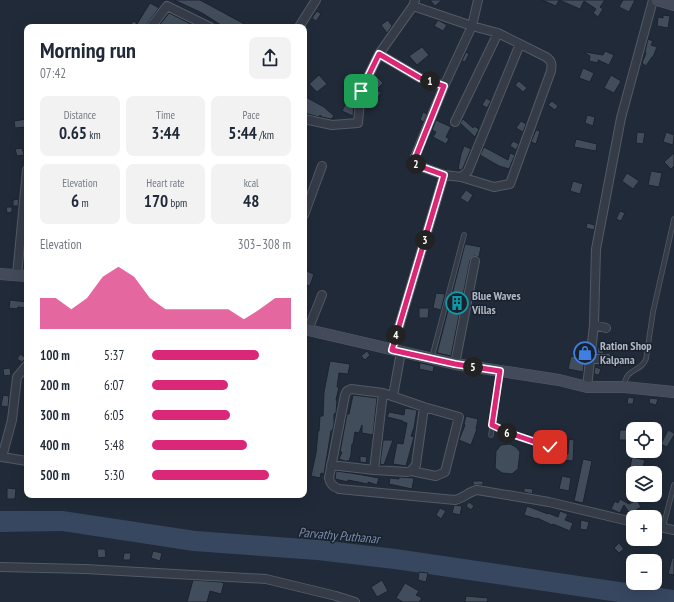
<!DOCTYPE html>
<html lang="en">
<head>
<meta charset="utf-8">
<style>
	:root { --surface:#fff; --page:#f2f2f3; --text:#1f2937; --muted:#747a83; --accent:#db2777 }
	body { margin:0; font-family:"PT Sans Narrow",sans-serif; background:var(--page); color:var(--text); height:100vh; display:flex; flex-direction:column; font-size:15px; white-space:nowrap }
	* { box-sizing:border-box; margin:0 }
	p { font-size:13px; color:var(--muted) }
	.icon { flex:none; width:22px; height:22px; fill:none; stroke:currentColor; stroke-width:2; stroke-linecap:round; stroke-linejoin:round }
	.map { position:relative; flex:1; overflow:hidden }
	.details { position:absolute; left:24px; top:24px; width:283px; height:474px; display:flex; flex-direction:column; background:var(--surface); border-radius:8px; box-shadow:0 4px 16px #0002 }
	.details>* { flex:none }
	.fabs { position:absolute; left:626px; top:422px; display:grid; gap:8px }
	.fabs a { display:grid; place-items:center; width:36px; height:36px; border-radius:8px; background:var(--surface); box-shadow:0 4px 16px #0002; font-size:20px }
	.pin { position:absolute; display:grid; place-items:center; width:34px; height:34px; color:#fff; margin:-17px; border-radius:8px; box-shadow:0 2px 6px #0006 }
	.km { position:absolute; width:20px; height:20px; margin:-10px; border-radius:50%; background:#222; color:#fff; font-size:11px; line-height:20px; text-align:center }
	.round { display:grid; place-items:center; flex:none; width:42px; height:42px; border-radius:8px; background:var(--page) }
	.overview { display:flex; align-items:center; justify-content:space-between; height:68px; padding:0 16px }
	h1 { font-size:22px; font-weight:600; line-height:30px }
	.stats { display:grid; grid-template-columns:repeat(3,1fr); gap:6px; height:68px; padding:4px 16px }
	.stats div { display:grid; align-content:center; border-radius:8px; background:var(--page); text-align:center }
	.stats b { font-size:17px; font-weight:600 }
	.stats small { font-size:11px; font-weight:400 }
	.stats p { font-size:11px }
	.chart { height:112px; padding:8px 16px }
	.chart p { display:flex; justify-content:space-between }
	.chart svg { width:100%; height:72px; margin-top:4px; fill:var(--accent); opacity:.7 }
	ul { padding:0 16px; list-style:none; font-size:13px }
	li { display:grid; grid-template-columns:64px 48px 1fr; align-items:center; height:30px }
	li i { height:10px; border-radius:5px; background:var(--accent) }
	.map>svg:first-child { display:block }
	.water { fill:#374760 }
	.building { fill:#424d5c; stroke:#1c232f }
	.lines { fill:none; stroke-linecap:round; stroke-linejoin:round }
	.lane-casing { stroke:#525a66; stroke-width:5.5 }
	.street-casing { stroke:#525a66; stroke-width:10 }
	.secondary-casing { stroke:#525a66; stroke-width:12 }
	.lane { stroke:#353c48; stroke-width:4 }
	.street { stroke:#353c48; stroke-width:8 }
	.secondary { stroke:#434b5b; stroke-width:11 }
	.route-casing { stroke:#fff; stroke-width:8 }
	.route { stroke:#db2777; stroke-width:5 }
	.labels { text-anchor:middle; stroke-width:3; stroke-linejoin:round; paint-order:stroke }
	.poi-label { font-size:12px; font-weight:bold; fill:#afb7c5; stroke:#1a212d; text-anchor:start }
	.water-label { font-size:13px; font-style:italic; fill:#788dac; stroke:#1a212d }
</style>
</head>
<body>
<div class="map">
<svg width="674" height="602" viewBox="0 0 674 602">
	<rect width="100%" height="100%" fill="#212a38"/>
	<path class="water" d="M0,511H63L196,531L319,540L396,549L674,590V602H618L394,569L317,560L193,551L62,531L0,532Z"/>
	<path class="building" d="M174,0H200L250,27H224L202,13Z
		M430,0H442L435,6Z
		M542,0H559L556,6Z
		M559,0H605L600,7L603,9L598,17L593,13L596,9L584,1L580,9Z
		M623,0H635L629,12L619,7Z
		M150,3L159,8L147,24L146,27H128L134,21L137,24Z
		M317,11L321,14L316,21L312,18Z
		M169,13L197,27H158Z
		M663,15L670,16L668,28L657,26L658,17L663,18Z
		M388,20L392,26L387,33L381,25Z
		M438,20L447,25L443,31L434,26Z
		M648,39L653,41L651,45L657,47L653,57H652L646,66L642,63L646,53L645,52Z
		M422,47L429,55L417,65L409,56Z
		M605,51L614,55L609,65L598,60V63L589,61L590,56L585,53V52L603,55Z
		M466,52L469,54L465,62L462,61Z
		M583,68L594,73L590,82L579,78Z
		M319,75L327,84L317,92L309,84Z
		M611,75L621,81L614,93L604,88Z
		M376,76L383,83L376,90L381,92L374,105L366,101V93L374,78Z
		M519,81L527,88L523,92L515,85Z
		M304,96L324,107L334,116L331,119L322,117L320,115L319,117L304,113Z
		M486,98L491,101L487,108L482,105Z
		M347,101L354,105L353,116L342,111Z
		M552,101L558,106L555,110L548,105Z
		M423,112L427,114L424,122L420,120Z
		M587,115L595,117L593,126L585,123Z
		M27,119V127L15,128L14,121Z
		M463,119L473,128L474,126L479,129L475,137L460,123Z
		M436,120L451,127L446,137L449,139L446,144L433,137L436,132L432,130Z
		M521,121L526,124L523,132L516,128Z
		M536,130L540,131L536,144L531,142Z
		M637,132L645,133L643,144L636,143Z
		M666,132L674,135L673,145L663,142Z
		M576,139L597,144L596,151L574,147Z
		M513,141L519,144L516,150L510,146Z
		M464,146L471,149L463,168L461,170L458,169L461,154Z
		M484,147L508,160L510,153L515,155L509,169L499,166L480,155Z
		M22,148L24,155L17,156L15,149Z
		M674,153V166L671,169L664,162Z
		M651,171L662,173L659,187L648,185Z
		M627,173L639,181L633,189L622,181Z
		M573,181L583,184L580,194L570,191Z
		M466,190L473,195L468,203L460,198Z
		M19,199L18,206H13V200Z
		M6,207H12V212L7,213Z
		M620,211L625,213L621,221L616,219Z
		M587,223L595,225L594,230L586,228Z
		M465,244L481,247L479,257L474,256L470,260L451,356L437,353Z
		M304,270L314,274L310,286L304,284Z
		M436,293L445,294L441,310L433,308Z
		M10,300L27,302V308L18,307L17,309L9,308Z
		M419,308H429L428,318H419Z
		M598,347L604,348L603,354L597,353Z
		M582,349H586L583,372L568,369L571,356L580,358Z
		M367,351L370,355L365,360L361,356Z
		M20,354L26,358L22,362L17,359Z
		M330,361L350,364L348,374L339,373L337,387H339L336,400L337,401L336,413L334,414V425L332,431H331L324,474L321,473L320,478L311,476L316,453L318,431H319L320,416H323L324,392Z
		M416,362L434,366L433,372L419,369L420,364L416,363Z
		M595,367L601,369L599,375L594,374Z
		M10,368L11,375L4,376L3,369Z
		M3,395L9,396L8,407L1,406Z
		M353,395L377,398L373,435L362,433V425L359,433L355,432L353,444H352L351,455L349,461H345L339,459L342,452H340L347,414H349Z
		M628,397L634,398L633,404H627Z
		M650,398L658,399L656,405L649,403Z
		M405,408L417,410L414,428L411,436L414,437L406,466L393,464L397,443L403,444L407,423L403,422V421L387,417L389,412L404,415Z
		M466,416L478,419L476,429H477L471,445L459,440L465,425L464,424Z
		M620,430H630V440H619Z
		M668,430L674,433V435L667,447L661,444Z
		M569,439L574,440L573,461L563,460V454H568Z
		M383,440H393L384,465L380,464Z
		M510,444L516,447L520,452L518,469L512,474L502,473L495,468L496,451L501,445Z
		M360,456L367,457L366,463L360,462Z
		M632,457L645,460L642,470L630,468Z
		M583,459L592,461L583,503L574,501Z
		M336,471L357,474L379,478L377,485L368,482V484L348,480V482L335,479Z
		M562,476L571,478L569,491L559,489Z
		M399,477L414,478L412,489L389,484L390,478L399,479Z
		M473,481H483V485H473Z
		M7,488L16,489L15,499H7Z
		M524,488L533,489L532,494L524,492Z
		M620,499L629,504L637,500L641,507L630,514L624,505L620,513L611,509L615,501L618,503Z
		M469,502L474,506L471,510L466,506Z
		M454,505L462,506L460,515L452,513Z
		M527,506L548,514V513L558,517L560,511L568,514L565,520L573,523L570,531L553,524L552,525L537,518V519L524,515Z
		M440,508L446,511L441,519L436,515Z
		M581,520L589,522L587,530L580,529Z
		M619,543L624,549L619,553L614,548Z
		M97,549H105L106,557L98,558Z
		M153,551L162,553L160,561L151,558Z
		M124,553H131L130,560H123Z
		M672,558H674V575L668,574Z
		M419,572L428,573L426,582L418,580Z
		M193,580L221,582L224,583L221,594L210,591L207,602H187Z
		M382,580L388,591L377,597L371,587Z
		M405,583L419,591L416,595L422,598L419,602H403L396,598Z
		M466,596L488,598L487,602H465Z"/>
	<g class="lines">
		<g class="lane-casing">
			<path id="lane" d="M432,357L464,235
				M624,387C626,366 641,373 646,359L653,312L674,219
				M492,425L509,433L550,447L557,461
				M491,435L500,372
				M663,527L674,485"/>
		</g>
		<g class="street-casing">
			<path id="street" d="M415,0L413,6L472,26L478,0
				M151,27L167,6L210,27
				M299,27L316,0
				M379,54L420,78L444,86
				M304,119L332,125L358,123L361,91L379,54L413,6
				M455,122L498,33
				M444,175L419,166L414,161L415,157L444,86L472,26L498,33L546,57C552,61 552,64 551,71L510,184L494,187L461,177
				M304,215L322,166
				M17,275L27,170
				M594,325L606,328
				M308,330L322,295
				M392,350L444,175L461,177L468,171L520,44
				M591,359H607
				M455,364L475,261
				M27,365L17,377L12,420L2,457L27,461
				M587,387L594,325L596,249L621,118L653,0
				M393,396L401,352
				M331,465L374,470L407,472L411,471L416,465L424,407
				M374,470L383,393
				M411,471L436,476L445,472L459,417L424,407L383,393L351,389L347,391L345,395L329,478C330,484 333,487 339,489L455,500C464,498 468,492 477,490L549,502L633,522
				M655,526L674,530
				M0,567L85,569L266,579L336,596L355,602"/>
		</g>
		<g class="secondary-casing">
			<path id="secondary" d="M657,0L674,5
				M0,274L27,276
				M304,329L455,364L559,380L587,387H624L674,392"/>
		</g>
		<use href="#lane" class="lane"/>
		<use href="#street" class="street"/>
		<use href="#secondary" class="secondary"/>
	</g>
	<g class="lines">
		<g class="route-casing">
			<path id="route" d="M361,91L379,54L420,78L444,86L414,161L419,166L444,175L392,350L455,364L500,371L492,425L509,433L550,447"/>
		</g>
		<use href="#route" class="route"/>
	</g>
	<defs>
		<g id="building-ring" transform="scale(1.15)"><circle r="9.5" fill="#1a212d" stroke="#0f9aa8" stroke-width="1.5"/><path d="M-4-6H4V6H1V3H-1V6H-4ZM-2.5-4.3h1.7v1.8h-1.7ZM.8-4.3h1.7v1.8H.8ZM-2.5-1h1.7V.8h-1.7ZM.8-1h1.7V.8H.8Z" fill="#0f9aa8"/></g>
		<g id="shop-ring" transform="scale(1.15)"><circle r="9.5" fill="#1a212d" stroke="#3f7fe0" stroke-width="1.5"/><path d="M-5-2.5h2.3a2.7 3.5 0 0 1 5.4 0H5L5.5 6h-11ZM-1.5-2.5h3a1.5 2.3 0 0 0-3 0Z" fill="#3f7fe0"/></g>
	</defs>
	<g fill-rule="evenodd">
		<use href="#building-ring" x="457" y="303"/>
		<use href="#shop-ring" x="585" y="353"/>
	</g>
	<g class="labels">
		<g class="poi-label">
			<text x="472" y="300">Blue Waves<tspan x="472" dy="14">Villas</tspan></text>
			<text x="600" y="350">Ration Shop<tspan x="600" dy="14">Kalpana</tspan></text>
		</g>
		<g class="water-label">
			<text transform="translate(339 535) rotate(5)" y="5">Parvathy Puthanar</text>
		</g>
	</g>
</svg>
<div class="fabs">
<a><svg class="icon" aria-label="locate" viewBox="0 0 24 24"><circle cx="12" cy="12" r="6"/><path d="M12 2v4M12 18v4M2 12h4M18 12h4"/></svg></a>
<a><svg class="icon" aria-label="layers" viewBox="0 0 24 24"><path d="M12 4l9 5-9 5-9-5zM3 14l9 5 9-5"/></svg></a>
<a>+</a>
<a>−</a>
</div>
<div class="pin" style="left:361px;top:91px;background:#1e9e55"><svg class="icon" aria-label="arrive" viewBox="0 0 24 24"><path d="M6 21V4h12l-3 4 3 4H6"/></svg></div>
<div class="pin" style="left:550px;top:447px;background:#d93025"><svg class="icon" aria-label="check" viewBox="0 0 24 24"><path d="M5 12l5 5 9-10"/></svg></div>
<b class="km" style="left:430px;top:81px">1</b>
<b class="km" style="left:416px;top:164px">2</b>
<b class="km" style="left:425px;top:240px">3</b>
<b class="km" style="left:396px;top:335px">4</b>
<b class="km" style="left:473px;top:367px">5</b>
<b class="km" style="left:507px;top:433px">6</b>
<section class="details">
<div class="overview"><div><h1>Morning run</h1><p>07:42</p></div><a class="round"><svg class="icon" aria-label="share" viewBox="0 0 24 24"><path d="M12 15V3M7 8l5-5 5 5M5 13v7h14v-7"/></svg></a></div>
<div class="stats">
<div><p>Distance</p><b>0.65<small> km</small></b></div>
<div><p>Time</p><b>3:44</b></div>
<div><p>Pace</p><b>5:44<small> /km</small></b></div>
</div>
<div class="stats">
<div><p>Elevation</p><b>6<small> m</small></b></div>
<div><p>Heart rate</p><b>170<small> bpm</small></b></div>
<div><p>kcal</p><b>48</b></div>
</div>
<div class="chart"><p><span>Elevation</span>303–308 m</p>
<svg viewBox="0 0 160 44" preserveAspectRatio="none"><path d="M0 44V25L10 25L20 32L30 25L40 12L50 6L60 12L70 25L80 32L90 32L100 32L110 32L120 32L130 38L140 32L150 25L160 25V44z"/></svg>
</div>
<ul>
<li><b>100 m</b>5:37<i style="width:77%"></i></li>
<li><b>200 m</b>6:07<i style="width:55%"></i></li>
<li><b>300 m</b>6:05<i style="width:56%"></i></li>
<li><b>400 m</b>5:48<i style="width:68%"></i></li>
<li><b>500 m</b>5:30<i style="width:84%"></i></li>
</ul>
</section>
</div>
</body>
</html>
